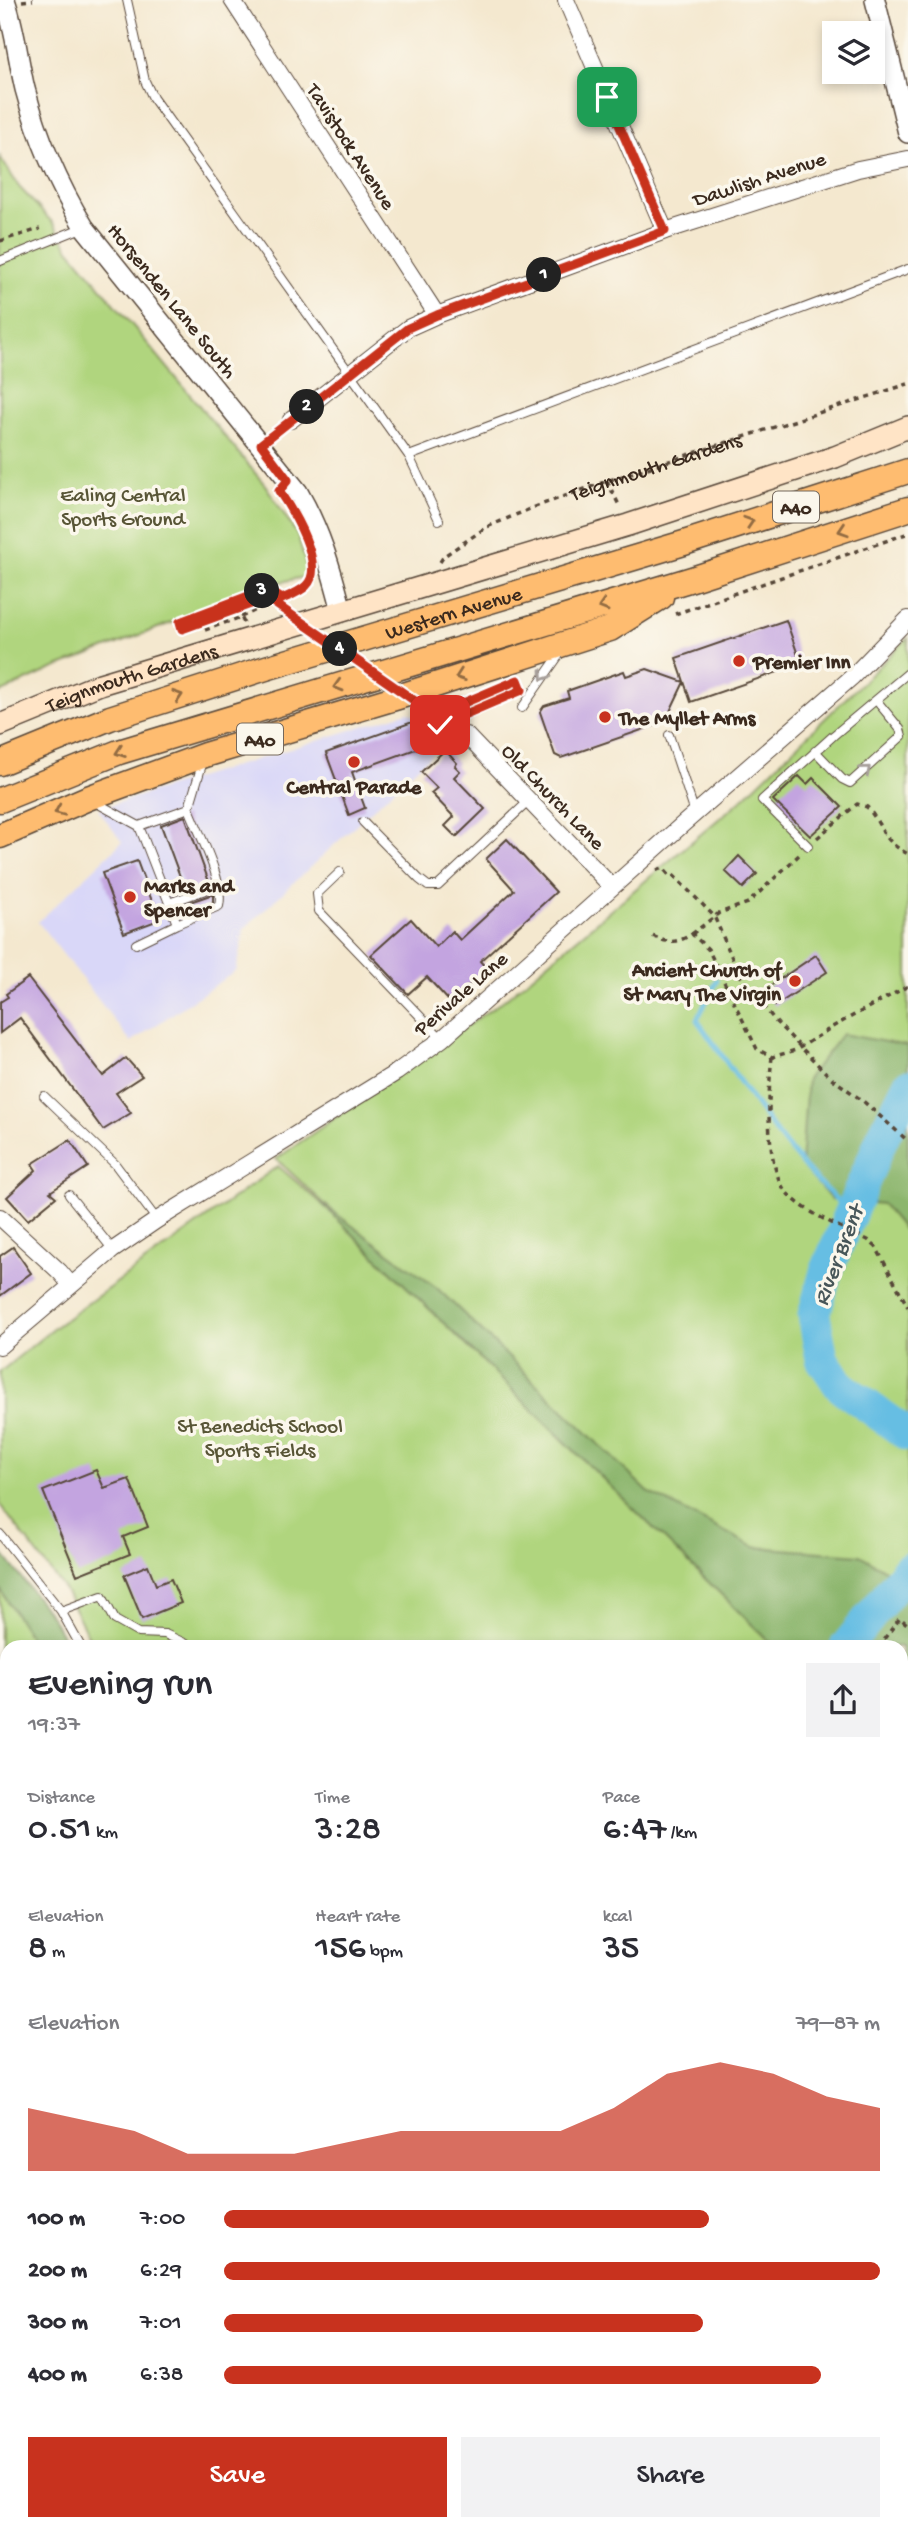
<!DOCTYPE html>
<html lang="en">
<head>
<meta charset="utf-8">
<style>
	:root { --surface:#fff; --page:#f2f2f3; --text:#2b2b33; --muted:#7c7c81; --accent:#c8321e }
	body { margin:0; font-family:"Gochi Hand",sans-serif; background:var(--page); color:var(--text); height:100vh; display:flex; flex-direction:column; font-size:26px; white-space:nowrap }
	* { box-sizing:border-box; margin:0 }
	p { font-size:23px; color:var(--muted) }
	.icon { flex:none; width:38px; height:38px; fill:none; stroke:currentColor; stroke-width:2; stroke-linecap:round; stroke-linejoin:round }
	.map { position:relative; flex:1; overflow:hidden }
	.sheet { position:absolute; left:0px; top:1640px; width:908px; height:891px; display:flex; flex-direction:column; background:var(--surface); border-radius:21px 21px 0 0; box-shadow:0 4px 10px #0003 }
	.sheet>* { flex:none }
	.fabs { position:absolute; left:822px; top:21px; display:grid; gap:14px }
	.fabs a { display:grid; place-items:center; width:63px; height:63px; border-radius:0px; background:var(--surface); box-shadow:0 4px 10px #0003; font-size:35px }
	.pin { position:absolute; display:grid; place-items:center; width:60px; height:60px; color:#fff; margin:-30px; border-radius:14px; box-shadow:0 4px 10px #0006 }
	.km { position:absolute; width:35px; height:35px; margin:-18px; border-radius:50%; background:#222; color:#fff; font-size:19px; line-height:35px; text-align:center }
	.round { display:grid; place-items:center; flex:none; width:74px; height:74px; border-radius:0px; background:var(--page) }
	.overview { display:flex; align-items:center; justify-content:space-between; height:119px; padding:0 28px }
	h1 { font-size:38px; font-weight:600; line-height:52px }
	.metrics { display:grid; grid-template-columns:repeat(3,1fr); gap:10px; height:119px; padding:7px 28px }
	.metrics div { display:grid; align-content:center }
	.metrics b { font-size:35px; font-weight:600 }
	.metrics small { font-size:19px; font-weight:400 }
	.metrics p { font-size:19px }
	.chart { height:196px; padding:14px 28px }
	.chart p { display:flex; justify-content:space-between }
	.chart svg { width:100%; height:126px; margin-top:7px; fill:var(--accent); opacity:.7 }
	.action { display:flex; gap:14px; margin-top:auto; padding:14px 28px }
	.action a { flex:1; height:80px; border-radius:0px; background:var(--accent); color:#fff; font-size:28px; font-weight:600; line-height:80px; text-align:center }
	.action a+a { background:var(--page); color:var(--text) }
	ul { padding:0 28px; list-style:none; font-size:23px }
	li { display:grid; grid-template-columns:112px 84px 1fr; align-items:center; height:52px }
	li i { height:18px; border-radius:9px; background:var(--accent) }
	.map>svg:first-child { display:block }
	.built { fill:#d9d7f8 }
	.green { fill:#b0d57e; stroke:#76804e; stroke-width:2 }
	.forest { fill:#8cb66d; stroke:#647046; stroke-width:2 }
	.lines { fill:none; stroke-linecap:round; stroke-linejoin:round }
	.stream { stroke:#66bee3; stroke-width:5 }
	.river { stroke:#66bee3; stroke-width:33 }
	.building { fill:#c3a4e0 }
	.service-casing { stroke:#574639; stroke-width:10 }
	.minor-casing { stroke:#574639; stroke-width:18 }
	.tertiary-casing { stroke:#574639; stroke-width:22 }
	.secondary-casing { stroke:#574639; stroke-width:24 }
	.trunk-casing { stroke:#574639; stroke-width:27 }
	.path { stroke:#574639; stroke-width:3.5; stroke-dasharray:5 5; stroke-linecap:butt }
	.service { stroke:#fff; stroke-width:8 }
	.minor { stroke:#fff; stroke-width:16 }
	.tertiary { stroke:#fff; stroke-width:19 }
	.secondary { stroke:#ffe4c6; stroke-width:21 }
	.trunk { stroke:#febc70; stroke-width:24 }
	.path-bridge { stroke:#574639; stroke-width:3.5; stroke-dasharray:5 5; stroke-linecap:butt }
	.oneway { stroke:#936c43 }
	.oneway2 { stroke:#a79f9a }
	.route-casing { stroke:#fff; stroke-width:14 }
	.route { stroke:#c8321e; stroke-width:9 }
	.poi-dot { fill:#c8321e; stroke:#fbf7ec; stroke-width:2.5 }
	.labels { text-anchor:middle; stroke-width:7; stroke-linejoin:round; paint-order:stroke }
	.shield { fill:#fbf7ec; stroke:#75685c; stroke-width:2 }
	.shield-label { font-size:19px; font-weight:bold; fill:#3b2a1e }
	.street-label { font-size:21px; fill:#3b2a1e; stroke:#fbf7ec }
	.park-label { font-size:21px; fill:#585536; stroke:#fbf7ec }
	.poi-label { font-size:21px; font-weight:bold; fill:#3b2a1e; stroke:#fbf7ec; text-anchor:start }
	.water-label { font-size:23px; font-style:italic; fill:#485659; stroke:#fbf7ec }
</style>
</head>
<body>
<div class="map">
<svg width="908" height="2530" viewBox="0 0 908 2530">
	<rect width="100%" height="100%" fill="#fbf7ec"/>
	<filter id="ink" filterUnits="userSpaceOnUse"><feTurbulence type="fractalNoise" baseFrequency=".0143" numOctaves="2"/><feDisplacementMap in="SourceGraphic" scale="14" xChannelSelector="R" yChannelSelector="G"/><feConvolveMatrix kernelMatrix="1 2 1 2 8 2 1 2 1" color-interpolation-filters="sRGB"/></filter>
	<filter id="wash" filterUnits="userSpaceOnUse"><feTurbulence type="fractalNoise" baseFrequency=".00686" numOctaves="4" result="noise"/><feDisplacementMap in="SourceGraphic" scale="28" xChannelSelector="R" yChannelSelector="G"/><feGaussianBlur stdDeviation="1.57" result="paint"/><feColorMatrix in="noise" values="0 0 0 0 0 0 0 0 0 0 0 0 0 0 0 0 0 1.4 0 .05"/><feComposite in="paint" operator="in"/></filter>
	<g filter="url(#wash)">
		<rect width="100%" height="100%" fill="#f4e8cf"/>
		<path class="built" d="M408,712L451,736L244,929L236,971L131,1042L38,922L122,842L98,809Z"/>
		<path class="green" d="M0,157L19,187L53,223L69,249L266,486L298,536L309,576L271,584L50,670L0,693Z
			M908,638V1626L755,1599L276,1159L504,1000L740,801Z
			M278,1166L320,1202L775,1647H94L64,1589L0,1505V1372L55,1327Z
			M0,1556L65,1647H7V1699L0,1703Z
			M7,1747V1878L0,1875V1750Z
			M0,1923L7,1926V2357L0,2374Z
			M908,1940V2138L901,2132V1947Z
			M901,2139L908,2145V2479L901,2473Z"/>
		<path class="forest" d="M842,1034L908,1046V1235L882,1204L831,1199L801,1165L807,1079Z
			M320,1202L437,1288L648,1492L754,1547L860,1555L908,1584V1909L901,1916V1647H775Z
			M0,1550L53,1619L68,1647H32L33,1642L0,1589Z
			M7,1675V1746L0,1750V1679Z"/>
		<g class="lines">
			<path class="stream" d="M717,980L697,1020C745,1086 787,1161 851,1212"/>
			<path class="river" d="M908,1086L882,1138L826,1272L814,1315L822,1359L840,1386L908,1435
				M846,1647L908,1569
				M0,1726L7,1722"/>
		</g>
		<g id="blocks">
			<path class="building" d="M786,620L801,664L691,702L676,658Z
				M647,669L684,682L665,722L561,758L555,755L540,712L544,706L569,698L567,691L624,671L626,676Z
				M418,720L428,724L438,741L352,772L365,808L349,815L326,753Z
				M445,750L457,763L455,766L460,771L454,777L485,809L456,837L445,826L454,817L431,793L437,788L421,772Z
				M799,776L807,784L813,778L842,807L810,836L773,800Z
				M185,816L209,882L185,890L161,825Z
				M507,839L556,892L480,961L487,969L450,1002L427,977L408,994L371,955L411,919L436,947L452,931L460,940L514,890L486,859Z
				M739,856L757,874L743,888L725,871Z
				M137,861L159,920L124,933L102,873Z
				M213,894V902L193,910L190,902Z
				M816,955L827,972L775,1006L764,990Z
				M28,978L103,1076L126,1058L142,1076L116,1093L131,1113L103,1130L20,1018L0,1033V1002L8,997L6,994Z
				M70,1140L88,1167L50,1192L56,1197L28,1220L7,1197L36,1170L32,1164Z
				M13,1247L31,1273L0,1296V1256Z
				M96,1470L104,1488L129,1479L148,1527L123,1537L130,1554L77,1575L43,1491Z
				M148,1565L156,1585L171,1579L181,1603L142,1619L124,1575Z"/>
		</g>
	</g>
	<g filter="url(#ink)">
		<use href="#blocks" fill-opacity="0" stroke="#574639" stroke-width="2"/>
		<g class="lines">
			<g class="service-casing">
				<path id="service" d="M127,0L145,81L153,98L409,456L908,269
					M0,261L84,227
					M261,444L291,420
					M409,456L439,520
					M522,708L562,651
					M669,735L695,813
					M815,751L842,779L850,783L902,736L900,729L876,700
					M95,802L139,826L189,808L203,761
					M363,822L419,879L428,886H438L530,800
					M139,826L169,903L219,885
					M808,846L762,800L834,735L908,673
					M340,872L317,894L319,911L442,1039
					M169,903L177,924L219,906C225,882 198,832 189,808
					M136,944L177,924
					M44,1096L115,1164L157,1220
					M69,1195L113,1250
					M0,1534L61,1611L81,1647
					M61,1611L102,1596L115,1620L138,1633L165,1634L193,1647
					M7,2424L3,2435L7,2460"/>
			</g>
			<g class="minor-casing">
				<path id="minor" d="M232,0L437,315
					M566,0L665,231
					M291,420L408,328L437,315L665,231L858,169L908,159
					M466,735L612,887
					M0,1217L60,1272L71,1285
					M0,1346L113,1250L157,1220L397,1072L442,1039L683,824L852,677L908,619
					M100,2524L104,2530
					M561,2524L568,2530
					M391,2530L400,2524"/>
			</g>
			<g class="tertiary-casing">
				<path id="tertiary" d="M5,0C15,28 18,60 25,89C38,138 58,184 84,227L298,492C320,530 331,568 342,611
					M875,0L908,133"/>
			</g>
			<g class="secondary-casing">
				<g id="secondary">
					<path id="s2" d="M0,725L100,684L628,525L835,457L908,427"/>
					<path d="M0,1895L7,1898"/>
					<path d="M901,2511L908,2517"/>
					<path d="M11,2530L21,2524"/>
				</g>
			</g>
			<g class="trunk-casing">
				<g id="trunk">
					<path id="s3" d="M0,763L110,718L266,668L684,543L908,471"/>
					<path d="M0,800L119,752L692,579L908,509"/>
					<path d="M0,836L88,798L205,755L398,697L610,629L661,597"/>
				</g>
			</g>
			<g class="path">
				<path d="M22,1L33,0"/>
				<path d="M0,241L40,229"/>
				<path d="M607,481L620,507"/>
				<path id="s1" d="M440,562L444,556L487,527L532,508L607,481L908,384"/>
				<path d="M271,600L267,598L182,629L180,622L267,589L282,599"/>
				<path d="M675,614L906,534"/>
				<path d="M241,617L306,587L310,581L311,571"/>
				<path d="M205,630L241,617L244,623"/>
				<path d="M421,713L440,725L451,729"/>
				<path d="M435,715L496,690"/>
				<path d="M440,725L515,693"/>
				<path d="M817,838L857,804L867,807C884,827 881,840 908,854"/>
				<path d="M657,870L663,868L669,875H673L714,916L739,974L776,1022L830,1077L863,1101L908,1141"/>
				<path d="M692,934L719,913L748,903L799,855"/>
				<path d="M653,936C668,944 678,943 692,934L708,949L757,1049L772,1057L796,1050L834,1026L908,986"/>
				<path d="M772,1057C768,1089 764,1169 788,1194C809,1215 841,1227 868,1240L876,1247L908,1307"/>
				<path d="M878,1647L900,1618L908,1625"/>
				<path d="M901,1927L908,1921"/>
				<path d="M0,2286L7,2289"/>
				<path d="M0,2331L7,2319"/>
				<path d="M0,2411L7,2391"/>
				<path d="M41,2530L52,2524"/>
			</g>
			<use href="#service" class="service"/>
			<use href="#minor" class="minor"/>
			<use href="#tertiary" class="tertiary"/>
			<use href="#secondary" class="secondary"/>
			<use href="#trunk" class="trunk"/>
			<path class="path-bridge" d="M271,600L435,715"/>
		</g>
		<defs><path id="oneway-chevron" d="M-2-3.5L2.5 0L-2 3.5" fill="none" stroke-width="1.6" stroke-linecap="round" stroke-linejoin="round" transform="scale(1.75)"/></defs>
		<g class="oneway">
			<use href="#oneway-chevron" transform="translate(749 522) rotate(-18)"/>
			<use href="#oneway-chevron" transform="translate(843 530) rotate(162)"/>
			<use href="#oneway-chevron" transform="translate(603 606) rotate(163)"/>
			<use href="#oneway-chevron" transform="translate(460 676) rotate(161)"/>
			<use href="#oneway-chevron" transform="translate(338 686) rotate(164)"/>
			<use href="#oneway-chevron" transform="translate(178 696) rotate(-18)"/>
			<use href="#oneway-chevron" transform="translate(120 752) rotate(161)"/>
			<use href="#oneway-chevron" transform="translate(59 811) rotate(157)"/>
		</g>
		<g class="oneway2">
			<use href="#oneway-chevron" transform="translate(544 676) rotate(125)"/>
			<use href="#oneway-chevron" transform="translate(866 770) rotate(-40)"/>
		</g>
	</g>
	<g class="lines" filter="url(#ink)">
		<g class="route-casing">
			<path id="route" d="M440,725L522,690L518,680L435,715L267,598L182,629L180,622L267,589L282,599C289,596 300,592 306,586C327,566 292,510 279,491L288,480L261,444L408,328L437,315L665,231L607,97"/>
		</g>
		<use href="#route" class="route"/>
	</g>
	<g class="poi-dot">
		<circle cx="739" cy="661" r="7"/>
		<circle cx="605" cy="717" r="7"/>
		<circle cx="354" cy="762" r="7"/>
		<circle cx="130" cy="897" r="7"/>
		<circle cx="795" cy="981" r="7"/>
	</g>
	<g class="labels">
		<g class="shield">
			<rect x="773" y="491.5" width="46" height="31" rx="5"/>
			<rect x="237" y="723.5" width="46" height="31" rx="5"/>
		</g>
		<g class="shield-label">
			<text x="796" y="514">A40</text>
			<text x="260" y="746">A40</text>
		</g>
		<g class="street-label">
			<text transform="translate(352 146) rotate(57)" y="7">Tavistock Avenue</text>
			<text transform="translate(759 178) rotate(-18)" y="7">Dawlish Avenue</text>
			<text transform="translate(173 300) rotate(51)" y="7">Horsenden Lane South</text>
			<text dy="7" stroke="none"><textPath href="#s1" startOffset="238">Teignmouth Gardens</textPath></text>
			<text dy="7" stroke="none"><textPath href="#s3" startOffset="478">Western Avenue</textPath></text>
			<text dy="7" stroke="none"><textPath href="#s2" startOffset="140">Teignmouth Gardens</textPath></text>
			<text transform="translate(554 796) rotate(46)" y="7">Old Church Lane</text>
			<text transform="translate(460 993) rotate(-41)" y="7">Perivale Lane</text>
		</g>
		<g class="park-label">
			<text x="123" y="501">Ealing Central<tspan x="123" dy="24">Sports Ground</tspan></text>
			<text x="260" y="1432">St Benedicts School<tspan x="260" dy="24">Sports Fields</tspan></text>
		</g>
		<g class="poi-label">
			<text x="753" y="668">Premier Inn</text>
			<text x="619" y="724">The Myllet Arms</text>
			<text x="354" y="793" text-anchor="middle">Central Parade</text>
			<text x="144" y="892">Marks and<tspan x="144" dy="24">Spencer</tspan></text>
			<text x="781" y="976" text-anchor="end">Ancient Church of<tspan x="781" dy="24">St Mary The Virgin</tspan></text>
		</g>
		<g class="water-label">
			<text transform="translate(837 1255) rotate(-69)" y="8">River Brent</text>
		</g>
	</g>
</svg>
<div class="fabs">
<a><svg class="icon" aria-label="layers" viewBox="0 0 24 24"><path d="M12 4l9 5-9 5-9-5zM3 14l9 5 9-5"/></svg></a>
</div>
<div class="pin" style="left:607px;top:97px;background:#1e9e55"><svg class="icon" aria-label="arrive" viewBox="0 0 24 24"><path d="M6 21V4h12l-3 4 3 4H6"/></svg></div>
<div class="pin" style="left:440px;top:725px;background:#d93025"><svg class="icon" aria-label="check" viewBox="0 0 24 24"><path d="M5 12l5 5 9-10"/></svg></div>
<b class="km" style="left:544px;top:275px">1</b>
<b class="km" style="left:307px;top:407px">2</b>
<b class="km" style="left:262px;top:591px">3</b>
<b class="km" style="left:340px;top:649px">4</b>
<section class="sheet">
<div class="overview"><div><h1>Evening run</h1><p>19:37</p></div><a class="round"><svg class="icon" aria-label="share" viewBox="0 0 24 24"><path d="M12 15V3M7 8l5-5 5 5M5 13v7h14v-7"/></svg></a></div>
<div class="metrics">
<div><p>Distance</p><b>0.51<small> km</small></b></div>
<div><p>Time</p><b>3:28</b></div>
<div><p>Pace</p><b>6:47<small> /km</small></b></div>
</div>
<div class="metrics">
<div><p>Elevation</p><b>8<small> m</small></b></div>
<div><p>Heart rate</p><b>156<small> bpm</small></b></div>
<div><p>kcal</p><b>35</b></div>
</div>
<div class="chart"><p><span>Elevation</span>79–87 m</p>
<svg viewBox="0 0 160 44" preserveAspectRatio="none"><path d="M0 44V22L10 26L20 30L30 38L40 38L50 38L60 34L70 30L80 30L90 30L100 30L110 22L120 10L130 6L140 10L150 18L160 22V44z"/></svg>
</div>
<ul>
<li><b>100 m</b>7:00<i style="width:74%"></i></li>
<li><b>200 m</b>6:29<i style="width:100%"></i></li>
<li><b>300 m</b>7:01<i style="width:73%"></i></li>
<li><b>400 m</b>6:38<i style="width:91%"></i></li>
</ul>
<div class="action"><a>Save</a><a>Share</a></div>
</section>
</div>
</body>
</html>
